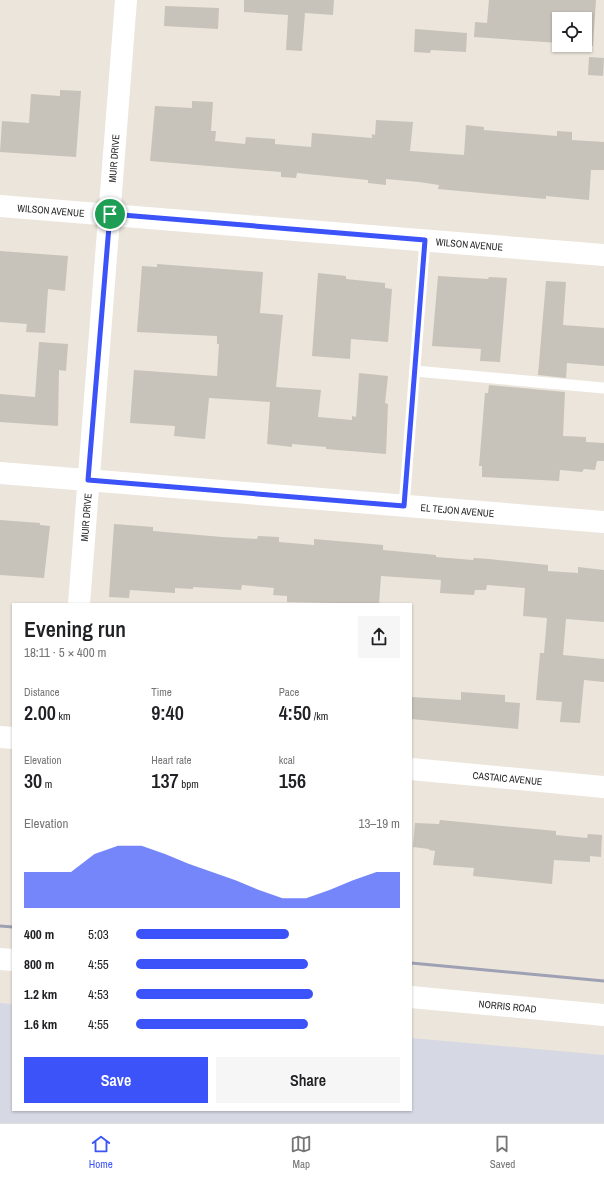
<!DOCTYPE html>
<html lang="en">
<head>
<meta charset="utf-8">
<style>
	:root { --surface:#fff; --page:#f6f6f6; --text:#202124; --muted:#757577; --line:#e0e0e0; --accent:#3b53f8 }
	body { margin:0; font-family:"Archivo Narrow",sans-serif; background:var(--page); color:var(--text); height:100vh; display:flex; flex-direction:column; font-size:15px; white-space:nowrap }
	* { box-sizing:border-box; margin:0 }
	p { font-size:13px; color:var(--muted) }
	.icon { flex:none; width:22px; height:22px; fill:none; stroke:currentColor; stroke-width:2; stroke-linecap:round; stroke-linejoin:round }
	.map { position:relative; flex:1; overflow:hidden }
	.sheet { position:absolute; left:12px; top:603px; width:400px; height:508px; display:flex; flex-direction:column; background:var(--surface); border-radius:0px; box-shadow:0 1px 3px #0004 }
	.sheet>* { flex:none }
	.buttons { position:absolute; left:552px; top:12px; display:grid; gap:8px }
	.buttons a { display:grid; place-items:center; width:40px; height:40px; border-radius:0px; background:var(--surface); box-shadow:0 1px 3px #0004; font-size:20px }
	.pin { position:absolute; display:grid; place-items:center; width:34px; height:34px; color:#fff; margin:-17px; border:2px solid #fff; border-radius:50%; box-shadow:0 1px 4px #0007 }
	.round { display:grid; place-items:center; flex:none; width:42px; height:42px; border-radius:0px; background:var(--page) }
	.head { display:flex; align-items:center; justify-content:space-between; height:68px; padding:0 12px }
	h1 { font-size:22px; font-weight:600; line-height:30px }
	.stats { display:grid; grid-template-columns:repeat(3,1fr); gap:6px; height:68px; padding:4px 12px }
	.stats div { display:grid; align-content:center }
	.stats b { font-size:20px; font-weight:600 }
	.stats small { font-size:11px; font-weight:400 }
	.stats p { font-size:11px }
	.chart { height:112px; padding:8px 12px }
	.chart p { display:flex; justify-content:space-between }
	.chart svg { width:100%; height:72px; margin-top:4px; fill:var(--accent); opacity:.7 }
	.button { display:flex; gap:8px; margin-top:auto; padding:8px 12px }
	.button a { flex:1; height:46px; border-radius:0px; background:var(--accent); color:#fff; font-size:16px; font-weight:600; line-height:46px; text-align:center }
	.button a+a { background:var(--page); color:var(--text) }
	ul { padding:0 12px; list-style:none; font-size:13px }
	li { display:grid; grid-template-columns:64px 48px 1fr; align-items:center; height:30px }
	li i { height:10px; border-radius:5px; background:var(--accent) }
	.menu { display:flex; justify-content:space-around; align-items:center; height:56px; border-top:1px solid var(--line); background:var(--surface); font-size:11px; color:var(--muted) }
	.menu a { display:grid; justify-items:center; gap:2px }
	.menu .active { color:var(--accent) }
	.map>svg:first-child { display:block }
	.airport { fill:#d6d8e4 }
	.building { fill:#c7c3ba }
	.lines { fill:none; stroke-linecap:round; stroke-linejoin:round }
	.service { stroke:#fff; stroke-width:11 }
	.minor { stroke:#fff; stroke-width:22 }
	.tertiary { stroke:#fff; stroke-width:22 }
	.rail { stroke:#9ea0b3; stroke-width:3 }
	.route-casing { stroke:#fff; stroke-width:8 }
	.route { stroke:#3b53f8; stroke-width:5 }
	.labels { text-anchor:middle; stroke-width:4; stroke-linejoin:round; paint-order:stroke }
	.street-label { font-size:10px; fill:#292929; stroke:#fff }
</style>
</head>
<body>
<div class="map">
<svg width="604" height="1123" viewBox="0 0 604 1123">
	<rect width="100%" height="100%" fill="#ebe5db"/>
	<path class="airport" d="M0,1003L13,1004V1110H411V1038L604,1055V1123H0Z"/>
	<path class="building" d="M244,0H334L333,15L305,13L302,51L286,50L288,15L244,12Z
		M489,0H596L593,46L580,45H585V19H559V43L474,37L475,22L487,23Z
		M165,6L219,8L218,29L164,26Z
		M415,29L467,33L466,52L431,50L430,53L414,52Z
		M589,57L604,58L603,76L588,75Z
		M60,90L81,91L76,157L0,152L2,121L29,123L31,94L60,96Z
		M192,101L213,102L211,131H216L215,141L245,144L246,137L275,139V144L311,147L312,133L372,138V134L375,135L376,120L413,122L410,151L464,155L466,125L484,127V130L557,136V131L572,132V140L604,142V170H591L589,200L546,196V199L438,189L439,185L419,182L386,179V185L368,183V180L297,173L296,178L281,177V172L150,161L155,106L192,108Z
		M0,251L68,256L65,291L48,289L45,333L26,332L27,324L0,322Z
		M157,264L263,272L260,313L283,315L276,387L321,390L318,417L352,420V416L356,417L359,373L388,376L385,403L388,404L386,454L326,449V447L292,444V447L267,444L270,402L209,398L205,439L174,436L175,426L130,423L134,370L217,376L219,344H217V336L137,332L142,266L157,267Z
		M318,273L346,276V279L385,283V288L392,289L388,342L351,339L350,359L312,356Z
		M438,276L488,279L489,277L507,278L500,362L480,361L481,349L432,346Z
		M546,281L566,282L563,325L604,328V366L567,363L566,378L538,375Z
		M39,342L68,344L66,371L59,370L58,426L0,422V394L35,397Z
		M489,385L565,392L563,436L586,437V442L604,443V461H597L595,470L584,469L582,472L560,470L559,481L482,477V466H479L485,393H488Z
		M0,520L40,523V525L50,526L44,578L0,575Z
		M114,524L153,527V531L222,537L257,539L258,536L279,537V542L314,545V539L383,545V550L436,555V557L473,560L474,558L489,559L548,565V571L578,573V567L604,570V622L566,619L563,655L604,659V682L584,680L580,723L560,722L562,702L536,700L540,653H544L547,618L523,616L525,588L487,585L486,590H475L474,595L440,593L441,580L381,576L379,604L287,602V596L273,595L274,588L242,585L241,590L193,587V589L175,588V593L130,590L129,598L109,597Z
		M461,692L505,695V702L520,703L518,729L411,719V697L461,700Z
		M440,820L556,831V835L587,838L588,834L602,835L601,857L590,856V862L554,860L552,884L473,876L474,868L433,865L435,851L429,850V849L413,847L415,823L439,824Z"/>
	<g class="lines">
		<path class="service" d="M415,371L604,388
			M404,506L425,240"/>
		<g class="minor">
			<path id="s1" d="M0,206L604,255"/>
			<path id="s2" d="M0,473L604,522"/>
			<path id="s3" d="M79,604L126,0"/>
			<path d="M0,737L13,738"/>
			<path id="s4" d="M411,769L604,787"/>
		</g>
		<g class="tertiary">
			<path d="M0,959L13,960"/>
			<path id="s5" d="M411,997L604,1015"/>
		</g>
		<path class="rail" d="M0,926L13,927
			M411,963L604,981"/>
	</g>
	<g class="lines">
		<g class="route-casing">
			<path id="route" d="M110,214L425,240L404,506L88,480Z"/>
		</g>
		<use href="#route" class="route"/>
	</g>
	<g class="labels">
		<g class="street-label">
			<text dy="4" stroke="none"><textPath href="#s3" startOffset="447">MUIR DRIVE</textPath></text>
			<text dy="4" stroke="none"><textPath href="#s1" startOffset="51">WILSON AVENUE</textPath></text>
			<text dy="4" stroke="none"><textPath href="#s1" startOffset="471">WILSON AVENUE</textPath></text>
			<text dy="4" stroke="none"><textPath href="#s2" startOffset="459">EL TEJON AVENUE</textPath></text>
			<text dy="4" stroke="none"><textPath href="#s3" startOffset="87">MUIR DRIVE</textPath></text>
			<text dy="4" stroke="none"><textPath href="#s4" startOffset="97">CASTAIC AVENUE</textPath></text>
			<text dy="4" stroke="none"><textPath href="#s5" startOffset="97">NORRIS ROAD</textPath></text>
		</g>
	</g>
</svg>
<div class="buttons">
<a><svg class="icon" aria-label="locate" viewBox="0 0 24 24"><circle cx="12" cy="12" r="6"/><path d="M12 2v4M12 18v4M2 12h4M18 12h4"/></svg></a>
</div>
<div class="pin" style="left:110px;top:214px;background:#1e9e55"><svg class="icon" aria-label="arrive" viewBox="0 0 24 24"><path d="M6 21V4h12l-3 4 3 4H6"/></svg></div>
<section class="sheet">
<div class="head"><div><h1>Evening run</h1><p>18:11 · 5 × 400 m</p></div><a class="round"><svg class="icon" aria-label="share" viewBox="0 0 24 24"><path d="M12 15V3M7 8l5-5 5 5M5 13v7h14v-7"/></svg></a></div>
<div class="stats">
<div><p>Distance</p><b>2.00<small> km</small></b></div>
<div><p>Time</p><b>9:40</b></div>
<div><p>Pace</p><b>4:50<small> /km</small></b></div>
</div>
<div class="stats">
<div><p>Elevation</p><b>30<small> m</small></b></div>
<div><p>Heart rate</p><b>137<small> bpm</small></b></div>
<div><p>kcal</p><b>156</b></div>
</div>
<div class="chart"><p><span>Elevation</span>13–19 m</p>
<svg viewBox="0 0 160 44" preserveAspectRatio="none"><path d="M0 44V22L10 22L20 22L30 11L40 6L50 6L60 11L70 17L80 22L90 27L100 33L110 38L120 38L130 33L140 27L150 22L160 22V44z"/></svg>
</div>
<ul>
<li><b>400 m</b>5:03<i style="width:58%"></i></li>
<li><b>800 m</b>4:55<i style="width:65%"></i></li>
<li><b>1.2 km</b>4:53<i style="width:67%"></i></li>
<li><b>1.6 km</b>4:55<i style="width:65%"></i></li>
</ul>
<div class="button"><a>Save</a><a>Share</a></div>
</section>
</div>
<nav class="menu">
<a class="active"><svg class="icon" aria-label="home" viewBox="0 0 24 24"><path d="M3 11l9-7 9 7M6 9v11h12V9"/></svg>Home</a>
<a><svg class="icon" aria-label="map" viewBox="0 0 24 24"><path d="M3 6l6-2 6 2 6-2v14l-6 2-6-2-6 2zM9 4v14M15 6v14"/></svg>Map</a>
<a><svg class="icon" aria-label="saved" viewBox="0 0 24 24"><path d="M7 4h10v16l-5-4-5 4z"/></svg>Saved</a>
</nav>
</body>
</html>
